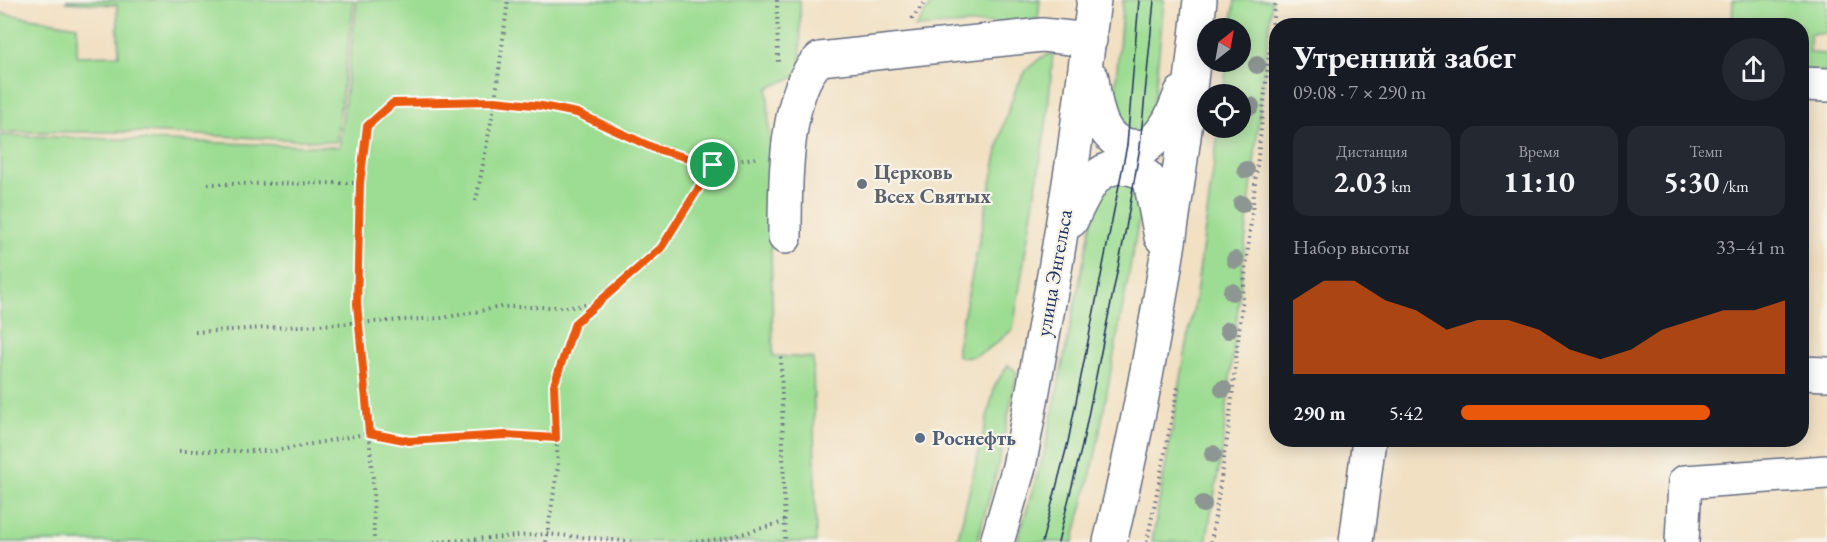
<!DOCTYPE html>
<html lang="ru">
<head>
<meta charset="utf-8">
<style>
	:root { --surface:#171b24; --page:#242831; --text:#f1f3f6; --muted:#9ea1a6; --accent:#ea580c }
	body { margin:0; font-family:"EB Garamond",serif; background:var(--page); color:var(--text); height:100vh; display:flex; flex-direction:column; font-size:22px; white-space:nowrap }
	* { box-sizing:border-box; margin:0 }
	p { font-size:20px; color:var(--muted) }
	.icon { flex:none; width:33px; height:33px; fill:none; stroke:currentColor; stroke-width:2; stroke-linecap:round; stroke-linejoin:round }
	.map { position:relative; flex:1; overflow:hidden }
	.details { position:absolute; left:1269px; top:18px; width:540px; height:429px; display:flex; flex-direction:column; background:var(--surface); border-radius:24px; box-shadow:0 3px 15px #0003 }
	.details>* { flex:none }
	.needle { width:39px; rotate:31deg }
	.tools { position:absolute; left:1197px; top:18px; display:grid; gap:12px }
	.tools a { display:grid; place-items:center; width:54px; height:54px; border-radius:50%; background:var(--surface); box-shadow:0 3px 15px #0003; font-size:30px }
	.pin { position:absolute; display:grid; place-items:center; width:51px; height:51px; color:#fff; margin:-26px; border:3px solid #fff; border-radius:50%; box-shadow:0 2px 6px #0007 }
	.round { display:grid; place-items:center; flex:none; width:63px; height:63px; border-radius:32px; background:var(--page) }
	.summary { display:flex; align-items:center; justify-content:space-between; height:102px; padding:0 24px }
	h1 { font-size:33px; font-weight:700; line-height:45px }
	.stats { display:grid; grid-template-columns:repeat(3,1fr); gap:9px; height:102px; padding:6px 24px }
	.stats div { display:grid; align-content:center; border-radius:15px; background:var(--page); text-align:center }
	.stats b { font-size:30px; font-weight:700 }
	.stats small { font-size:16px; font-weight:400 }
	.stats p { font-size:16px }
	.chart { height:168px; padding:12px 24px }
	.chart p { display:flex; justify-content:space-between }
	.chart svg { width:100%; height:108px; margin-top:6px; fill:var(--accent); opacity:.7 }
	ul { padding:0 24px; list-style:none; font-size:20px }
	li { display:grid; grid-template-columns:96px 72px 1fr; align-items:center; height:45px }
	li i { height:15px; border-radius:8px; background:var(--accent) }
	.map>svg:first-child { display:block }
	.green { fill:#9ddd93; stroke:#5c8678; stroke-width:1.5 }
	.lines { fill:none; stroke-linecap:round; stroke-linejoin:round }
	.minor-casing { stroke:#666d81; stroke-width:36 }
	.major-casing { stroke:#666d81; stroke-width:36 }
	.path { stroke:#666d81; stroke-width:4; stroke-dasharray:1.5 4.5; stroke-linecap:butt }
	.minor { stroke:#fff; stroke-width:33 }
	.major { stroke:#fff; stroke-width:33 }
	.tram { stroke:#1b2f5e; stroke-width:1.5 }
	.tree { fill:#8d9692 }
	.route-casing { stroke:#fff; stroke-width:12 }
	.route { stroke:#ea580c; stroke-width:8 }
	.worship-dot { fill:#6b7280; stroke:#f7f3e8; stroke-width:2 }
	.service-dot { fill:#5c6f8a; stroke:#f7f3e8; stroke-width:2 }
	.labels { text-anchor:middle; stroke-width:4.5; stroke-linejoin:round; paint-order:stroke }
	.worship-label { font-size:21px; font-weight:bold; fill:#5b616d; stroke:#f7f3e8; text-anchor:start }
	.street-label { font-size:21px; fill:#1b2f5e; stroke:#f7f3e8 }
	.service-label { font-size:21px; font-weight:bold; fill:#4e5e75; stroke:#f7f3e8; text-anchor:start }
</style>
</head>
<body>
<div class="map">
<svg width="1827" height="542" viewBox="0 0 1827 542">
	<rect width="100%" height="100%" fill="#f7f3e8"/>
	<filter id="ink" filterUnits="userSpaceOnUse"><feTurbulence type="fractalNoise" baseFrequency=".0167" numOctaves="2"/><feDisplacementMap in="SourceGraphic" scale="12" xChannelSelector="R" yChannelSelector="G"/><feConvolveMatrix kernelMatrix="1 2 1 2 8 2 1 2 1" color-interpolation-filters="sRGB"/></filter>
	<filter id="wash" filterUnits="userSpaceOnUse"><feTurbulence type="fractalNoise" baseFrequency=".008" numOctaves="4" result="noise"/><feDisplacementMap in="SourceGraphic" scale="24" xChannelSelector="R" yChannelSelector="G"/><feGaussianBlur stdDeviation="1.35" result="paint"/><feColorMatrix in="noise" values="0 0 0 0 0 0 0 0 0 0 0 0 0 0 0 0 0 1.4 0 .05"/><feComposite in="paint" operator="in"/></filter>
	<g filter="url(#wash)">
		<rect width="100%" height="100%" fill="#f1e0c2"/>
		<path class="green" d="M67,0H354L336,142L143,132H0V13L77,26V56L119,55L117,5L66,2Z
			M357,0H800L801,74L768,88L773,356L813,358L816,542H0V135L339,147Z
			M934,0H1040L1038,20L915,27Z
			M1123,0H1164L1152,124L1141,133L1122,130L1113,117Z
			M1235,0H1272L1222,451L1206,542H1152L1196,294L1219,128H1240V94H1223L1227,62H1240V28H1231Z
			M1733,0H1827V34H1810V53L1827,54V72L1802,71V26H1732Z
			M1053,53L1047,119L1013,329C1001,339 973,366 957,355V347L1003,126L1016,88L1027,69L1042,57Z
			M1135,181L1143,197L1095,457L1073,542H1017L1045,449L1096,202L1101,184Z
			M1008,365L1017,372L998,466L977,542H957L995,385Z"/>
	</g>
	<g filter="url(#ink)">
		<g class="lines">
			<g class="minor-casing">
				<path id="minor" d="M1802,84L1827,85
					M785,237C785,192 784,89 820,59L1042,35L1090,40
					M1802,373L1827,374
					M1356,542L1369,440
					M1682,542L1685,482L1827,472"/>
			</g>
			<g class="major-casing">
				<path id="major" d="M1092,78C1096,113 1102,152 1147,146C1166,131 1173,115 1181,93
					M1071,221C1084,195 1095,161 1129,168C1137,170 1145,173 1150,180L1161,237
					M997,542L1019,467L1056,264L1074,152L1094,0
					M1110,542C1154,364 1181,182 1200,0"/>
			</g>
			<path class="path" d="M777,0L778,62
				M912,19L926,0
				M360,183L357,304L373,479L374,542
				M208,184L360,183L367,126L394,103L495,101L508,0
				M476,201L495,101L542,106L577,113L656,149L713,165L759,157
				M195,332L442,318L501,307H571L600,303
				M781,357L785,542
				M179,451H275L369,433L409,441L505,435L556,438
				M433,542L547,534L635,542
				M546,542L558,466L553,385L575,323L661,248L713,165
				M690,542L723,539L784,522
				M1147,542L1178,387
				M1211,542L1228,433L1275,0"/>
			<use href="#minor" class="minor"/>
			<use href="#major" class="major"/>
			<path class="tram" d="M1042,542L1068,442L1127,145L1139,0
				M1058,542L1082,446L1126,228L1140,147L1154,0"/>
		</g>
		<g class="tree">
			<circle cx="1257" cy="65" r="9"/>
			<circle cx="1251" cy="106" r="9"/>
			<circle cx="1246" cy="170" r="9"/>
			<circle cx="1242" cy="204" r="9"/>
			<circle cx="1235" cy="260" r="9"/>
			<circle cx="1232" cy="292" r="9"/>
			<circle cx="1228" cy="330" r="9"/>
			<circle cx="1223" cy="389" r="9"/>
			<circle cx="1213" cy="454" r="9"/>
			<circle cx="1203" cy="504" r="9"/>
		</g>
	</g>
	<g class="lines" filter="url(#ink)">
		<g class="route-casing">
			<path id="route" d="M495,101L542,106L577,113L656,149L713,165L661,248L575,323L554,385L556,438L505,435L409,441L369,433L357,304L360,183L367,126L393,103Z"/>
		</g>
		<use href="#route" class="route"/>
	</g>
	<circle class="worship-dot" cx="862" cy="184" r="6"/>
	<circle class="service-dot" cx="920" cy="438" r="6"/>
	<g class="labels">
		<g class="worship-label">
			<text x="874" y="179">Церковь<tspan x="874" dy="24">Всех Святых</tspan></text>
		</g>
		<g class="street-label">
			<text transform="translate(1054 273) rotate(-80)" y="7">улица Энгельса</text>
		</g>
		<g class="service-label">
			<text x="932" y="445">Роснефть</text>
		</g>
	</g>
</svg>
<div class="tools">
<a><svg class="needle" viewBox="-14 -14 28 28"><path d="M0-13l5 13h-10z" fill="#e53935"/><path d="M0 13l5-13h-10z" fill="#9ea1a6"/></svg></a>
<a><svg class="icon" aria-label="locate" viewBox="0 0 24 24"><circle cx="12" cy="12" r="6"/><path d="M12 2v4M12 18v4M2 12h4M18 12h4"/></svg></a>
</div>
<div class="pin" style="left:713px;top:165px;background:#1e9e55"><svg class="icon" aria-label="arrive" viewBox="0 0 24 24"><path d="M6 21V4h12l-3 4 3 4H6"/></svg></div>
<section class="details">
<div class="summary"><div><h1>Утренний забег</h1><p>09:08 · 7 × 290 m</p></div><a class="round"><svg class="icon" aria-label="share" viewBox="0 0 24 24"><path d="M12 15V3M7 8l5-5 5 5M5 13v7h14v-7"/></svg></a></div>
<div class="stats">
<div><p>Дистанция</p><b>2.03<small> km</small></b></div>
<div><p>Время</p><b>11:10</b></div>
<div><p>Темп</p><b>5:30<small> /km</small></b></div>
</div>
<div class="chart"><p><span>Набор высоты</span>33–41 m</p>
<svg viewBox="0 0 160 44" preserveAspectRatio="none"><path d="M0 44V14L10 6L20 6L30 14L40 18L50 26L60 22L70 22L80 26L90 34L100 38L110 34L120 26L130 22L140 18L150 18L160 14V44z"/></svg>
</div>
<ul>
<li><b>290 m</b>5:42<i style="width:77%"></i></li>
</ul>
</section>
</div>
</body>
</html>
